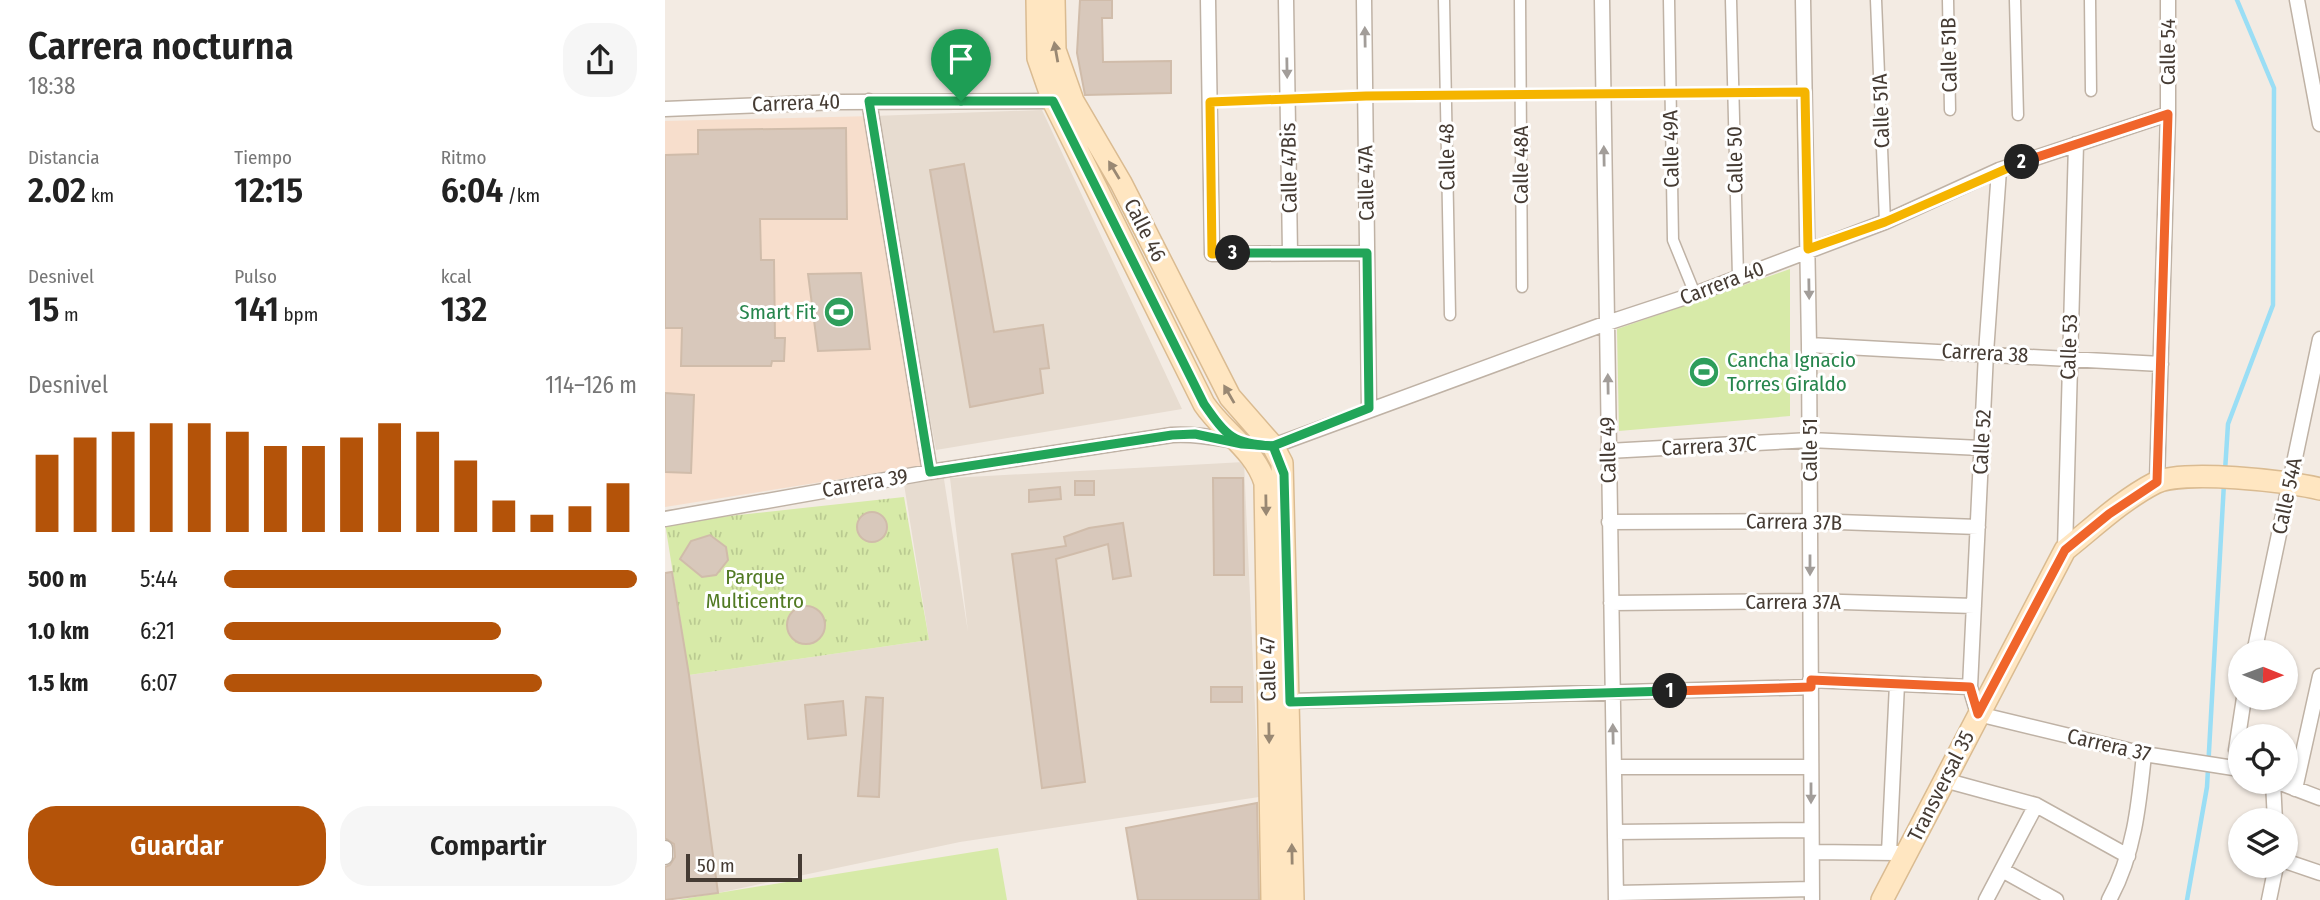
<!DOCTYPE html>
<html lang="es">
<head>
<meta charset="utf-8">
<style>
	:root { --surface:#fff; --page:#f6f6f6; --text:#222; --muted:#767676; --accent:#b45309 }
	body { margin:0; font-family:"Fira Sans Condensed",sans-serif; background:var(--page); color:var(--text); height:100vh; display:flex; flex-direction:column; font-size:26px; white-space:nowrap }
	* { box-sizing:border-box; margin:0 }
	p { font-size:23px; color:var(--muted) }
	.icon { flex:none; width:38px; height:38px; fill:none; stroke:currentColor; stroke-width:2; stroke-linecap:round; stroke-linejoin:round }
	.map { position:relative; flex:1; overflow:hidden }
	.panel { display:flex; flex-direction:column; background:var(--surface); width:665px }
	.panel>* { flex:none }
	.needle { width:46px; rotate:91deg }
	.controls { position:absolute; left:1563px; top:640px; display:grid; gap:14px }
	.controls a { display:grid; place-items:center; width:70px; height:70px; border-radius:50%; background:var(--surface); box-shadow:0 2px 5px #0004; font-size:35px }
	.scale { position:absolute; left:21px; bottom:18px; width:116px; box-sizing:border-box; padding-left:7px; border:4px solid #453b33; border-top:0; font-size:19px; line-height:24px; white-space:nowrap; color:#453b33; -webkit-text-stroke:5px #fff; paint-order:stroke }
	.pin { position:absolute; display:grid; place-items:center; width:60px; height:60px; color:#fff; margin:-72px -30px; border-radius:50% 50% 50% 0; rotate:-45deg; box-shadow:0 0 7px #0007 }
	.pin .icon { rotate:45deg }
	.km { position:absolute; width:35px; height:35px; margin:-18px; border-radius:50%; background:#222; color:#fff; font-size:19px; line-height:35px; text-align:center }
	.round { display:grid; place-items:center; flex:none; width:74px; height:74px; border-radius:28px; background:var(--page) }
	.overview { display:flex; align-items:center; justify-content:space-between; height:119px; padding:0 28px }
	h1 { font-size:38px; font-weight:600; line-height:52px }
	.figures { display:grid; grid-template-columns:repeat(3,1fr); gap:10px; height:119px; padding:7px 28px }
	.figures div { display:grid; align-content:center }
	.figures b { font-size:35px; font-weight:600 }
	.figures small { font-size:19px; font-weight:400 }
	.figures p { font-size:19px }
	.chart { height:196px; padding:14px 28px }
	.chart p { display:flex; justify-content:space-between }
	.chart svg { width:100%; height:126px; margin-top:7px; stroke:var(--accent); stroke-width:6 }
	.cta { display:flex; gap:14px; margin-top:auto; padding:14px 28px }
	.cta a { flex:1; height:80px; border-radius:28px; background:var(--accent); color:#fff; font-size:28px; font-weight:600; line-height:80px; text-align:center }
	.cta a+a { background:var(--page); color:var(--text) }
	ul { padding:0 28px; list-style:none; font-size:23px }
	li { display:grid; grid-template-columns:112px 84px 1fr; align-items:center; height:52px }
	li i { height:18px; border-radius:9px; background:var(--accent) }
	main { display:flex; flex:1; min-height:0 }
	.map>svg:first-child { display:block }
	.residential { fill:#e7dcd0 }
	.commercial { fill:#f7decc }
	.grass { fill:#d7eaa8 }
	.park { fill:url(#park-tufts) }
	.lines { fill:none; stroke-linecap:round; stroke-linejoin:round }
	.stream { stroke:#9adef5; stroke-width:4.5 }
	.building { fill:#d8c8bb; stroke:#d0bcaa; stroke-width:2 }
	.pedestrian-casing { stroke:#bfb2a5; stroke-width:13 }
	.minor-casing { stroke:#bfb2a5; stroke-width:17 }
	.secondary-casing { stroke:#dabb91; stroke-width:24 }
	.pedestrian { stroke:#fff; stroke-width:10 }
	.minor { stroke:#fff; stroke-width:14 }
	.secondary { stroke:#ffe6c1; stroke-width:21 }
	.oneway { fill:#a29d99 }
	.oneway2 { fill:#998873 }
	.split-1-casing { stroke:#fff; stroke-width:14 }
	.split-2-casing { stroke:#fff; stroke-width:14 }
	.split-3-casing { stroke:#fff; stroke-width:14 }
	.split-4-casing { stroke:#fff; stroke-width:14 }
	.split-1 { stroke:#22a559; stroke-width:9 }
	.split-2 { stroke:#f0652b; stroke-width:9 }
	.split-3 { stroke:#f5b400; stroke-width:9 }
	.split-4 { stroke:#22a559; stroke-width:9 }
	.labels { text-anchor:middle; stroke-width:6; stroke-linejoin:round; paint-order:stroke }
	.street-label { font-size:21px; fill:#453b33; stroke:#fff }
	.leisure-label { font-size:21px; fill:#27864d; stroke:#fff; text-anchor:end }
	.park-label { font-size:21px; fill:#517a23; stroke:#fff }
</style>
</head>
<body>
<main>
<section class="panel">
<div class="overview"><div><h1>Carrera nocturna</h1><p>18:38</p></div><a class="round"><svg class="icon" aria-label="share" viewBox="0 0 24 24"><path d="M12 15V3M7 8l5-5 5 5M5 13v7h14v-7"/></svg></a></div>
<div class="figures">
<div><p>Distancia</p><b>2.02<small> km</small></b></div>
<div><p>Tiempo</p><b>12:15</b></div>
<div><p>Ritmo</p><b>6:04<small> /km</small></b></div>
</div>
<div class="figures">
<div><p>Desnivel</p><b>15<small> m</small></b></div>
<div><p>Pulso</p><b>141<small> bpm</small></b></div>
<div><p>kcal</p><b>132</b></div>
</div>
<div class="chart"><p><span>Desnivel</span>114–126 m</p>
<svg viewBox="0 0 160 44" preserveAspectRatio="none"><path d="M5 44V17M15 44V11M25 44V9M35 44V6M45 44V6M55 44V9M65 44V14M75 44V14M85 44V11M95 44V6M105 44V9M115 44V19M125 44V33M135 44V38M145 44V35M155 44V27"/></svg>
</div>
<ul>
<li><b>500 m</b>5:44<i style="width:100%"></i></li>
<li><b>1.0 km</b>6:21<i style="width:67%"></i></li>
<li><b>1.5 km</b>6:07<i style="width:77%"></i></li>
</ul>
<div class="cta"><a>Guardar</a><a>Compartir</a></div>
</section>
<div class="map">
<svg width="1655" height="900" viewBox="0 0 1655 900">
	<defs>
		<pattern id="park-tufts" width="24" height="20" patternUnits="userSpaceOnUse" patternTransform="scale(1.75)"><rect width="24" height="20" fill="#d7eaa8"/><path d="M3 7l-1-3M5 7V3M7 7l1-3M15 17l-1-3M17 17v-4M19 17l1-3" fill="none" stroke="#baca91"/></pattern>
	</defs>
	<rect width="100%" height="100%" fill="#f3ebe3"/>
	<path class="residential" d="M377,110L517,409L271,450L208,116Z
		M579,462L594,797L295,842L53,893L24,675L264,640L238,478L278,473L303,632L285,478Z"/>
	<path class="commercial" d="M208,116L263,465L0,507V121Z"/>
	<path class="grass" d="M1125,269V416L954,431L952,329Z
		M333,848L342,900H13L53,893Z"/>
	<path class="park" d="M239,497L264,640L24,675L0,523Z"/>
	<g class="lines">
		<path class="stream" d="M1560,471L1563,424L1608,305L1609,88L1572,0
			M1522,900L1542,787L1559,483"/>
	</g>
	<path class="building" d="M415,0H447V18H437L438,62L506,61V93L420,95L412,53Z
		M181,128L182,219H95L96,260H109L110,338H120L119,361H107L106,366H16L17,328H0V155L33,154V130Z
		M299,164L329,332L378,325L384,368L375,369L378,393L305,407L265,170Z
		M196,273L205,349L153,351L143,274Z
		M0,393L29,395L26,473L0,472Z
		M548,478H578L579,575H549Z
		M410,481H429V495H410Z
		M395,487L396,499L364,502V490Z
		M192 527a15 15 0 1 1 30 0a15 15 0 1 1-30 0Z
		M458,523L466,576L448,579L443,544L391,559L420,782L377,788L347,554L401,546L399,537L424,528Z
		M45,535L61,547L63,560L51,575L37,577L15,559L26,541Z
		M7,572L24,675L53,893L0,900V867L5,865L10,857L9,844L0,838V573Z
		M122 625a19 19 0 1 1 38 0a19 19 0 1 1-38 0Z
		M546,687H577V702H546Z
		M201,697L218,698L214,797L193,796Z
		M178,701L181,735L143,739L140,705Z
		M592,803L594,900H473L461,828Z"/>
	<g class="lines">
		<g class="pedestrian-casing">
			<path id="pedestrian" d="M779,0L785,315
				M855,0L857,287
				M1004,0L1008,240L1030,294
				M1066,0L1073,277
				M1211,0L1220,222
				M1283,0L1285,110
				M1350,0L1353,115
				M1425,0L1426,91
				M545,102L700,96L1140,92"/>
		</g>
		<g class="minor-casing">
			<path id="minor" d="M543,0L547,254L702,253
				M621,0L625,253
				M699,0L704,408
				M937,0L951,900
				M1138,0L1144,345L1147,900
				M1632,0L1655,124
				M204,101L265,472
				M0,109L174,102L388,101
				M1334,170L1321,353L1305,687L1313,714L1479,754L1575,769
				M1144,345L1496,364
				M943,451L1145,440L1316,448
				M1492,482L1503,114V0
				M0,519L265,472L507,435C542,433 573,444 608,446L942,323L1030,294L1220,222L1334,170L1503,114
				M944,522L1145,521L1313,527
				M1400,550L1411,144
				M946,603L1145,601L1309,606
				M1589,653L1655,339
				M1145,680L1305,687
				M625,701L1146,687
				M1575,764L1571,750L1579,698
				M949,767H1146
				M1279,780L1371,805L1463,856
				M1608,782L1610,821
				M1613,782L1655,798
				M1630,789L1655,676
				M950,832L1146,830
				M0,848V857
				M1147,852L1233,853
				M1224,853L1232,684
				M1620,861L1655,873
				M1337,870L1391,900
				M951,893L1147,889
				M1321,900L1371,805
				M1444,900C1469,855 1474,805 1479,754
				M1604,900L1611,866"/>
		</g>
		<g class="secondary-casing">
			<path id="secondary" d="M372,0L373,58L388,101L539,404C558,432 590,450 600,483L607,900
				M389,0L390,50L408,101L456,183L565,397L608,446L617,463L628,900
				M1217,900L1400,550C1429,527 1457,500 1490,483C1516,469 1625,481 1655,489"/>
		</g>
		<use href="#pedestrian" class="pedestrian"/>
		<use href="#minor" class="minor"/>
		<use href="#secondary" class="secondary"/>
	</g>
	<defs><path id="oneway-solid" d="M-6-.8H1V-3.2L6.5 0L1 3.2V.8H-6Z" transform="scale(1.75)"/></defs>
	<g class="oneway">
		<use href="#oneway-solid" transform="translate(700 37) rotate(-91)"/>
		<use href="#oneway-solid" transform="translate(622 68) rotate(89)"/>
		<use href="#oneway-solid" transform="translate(939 156) rotate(-91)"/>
		<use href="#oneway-solid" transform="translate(1144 289) rotate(89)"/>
		<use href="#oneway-solid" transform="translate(943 384) rotate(-91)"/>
		<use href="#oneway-solid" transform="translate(1145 565) rotate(90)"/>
		<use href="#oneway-solid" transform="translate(948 734) rotate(-91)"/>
		<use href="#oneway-solid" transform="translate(1146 793) rotate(90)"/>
	</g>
	<g class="oneway2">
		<use href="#oneway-solid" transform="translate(391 52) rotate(-100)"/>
		<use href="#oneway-solid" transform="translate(449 170) rotate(-121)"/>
		<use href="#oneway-solid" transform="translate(564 394) rotate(-120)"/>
		<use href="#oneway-solid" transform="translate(601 505) rotate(89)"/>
		<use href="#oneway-solid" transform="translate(604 733) rotate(89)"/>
		<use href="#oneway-solid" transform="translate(627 854) rotate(-91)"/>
	</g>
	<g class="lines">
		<g class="split-1-casing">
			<path id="split-1" d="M296,101H388L539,404C562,437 568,444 608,446L619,474L625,702L1005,691"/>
		</g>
		<g class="split-2-casing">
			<path id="split-2" d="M1005,691L1146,687V680L1305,687L1313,714L1400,550L1444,514L1492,482L1503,114L1357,162"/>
		</g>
		<g class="split-3-casing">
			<path id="split-3" d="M568,253L547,254L545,102L701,96L1140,92L1143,249L1220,222L1357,162"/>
		</g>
		<g class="split-4-casing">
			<path id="split-4" d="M296,101H204L265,472L507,435L530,434L577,444L608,446L704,408L702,253H568"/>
		</g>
		<use href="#split-1" class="split-1"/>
		<use href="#split-2" class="split-2"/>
		<use href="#split-3" class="split-3"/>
		<use href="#split-4" class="split-4"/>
	</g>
	<defs>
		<g id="stadium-disc" transform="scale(1.575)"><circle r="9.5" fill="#2e9e5b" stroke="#fff"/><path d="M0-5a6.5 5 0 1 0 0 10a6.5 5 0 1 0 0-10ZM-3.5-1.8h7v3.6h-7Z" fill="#fff"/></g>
	</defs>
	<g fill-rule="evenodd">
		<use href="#stadium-disc" x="174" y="312"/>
		<use href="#stadium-disc" x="1039" y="372"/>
	</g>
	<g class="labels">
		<g class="street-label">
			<text transform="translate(1503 52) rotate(-90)" y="7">Calle 54</text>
			<text transform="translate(1284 55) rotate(-91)" y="7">Calle 51B</text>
			<text transform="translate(131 103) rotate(-2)" y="7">Carrera 40</text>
			<text transform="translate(1216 111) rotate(-92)" y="7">Calle 51A</text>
			<text transform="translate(1006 149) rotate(-91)" y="7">Calle 49A</text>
			<text transform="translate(782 157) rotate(-91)" y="7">Calle 48</text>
			<text transform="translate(1070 160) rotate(-91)" y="7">Calle 50</text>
			<text transform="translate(856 165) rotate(-90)" y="7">Calle 48A</text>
			<text transform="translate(624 168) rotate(-91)" y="7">Calle 47Bis</text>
			<text transform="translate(701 183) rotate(-91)" y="7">Calle 47A</text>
			<text transform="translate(480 230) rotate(63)" y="7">Calle 46</text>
			<text transform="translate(1057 283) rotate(-21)" y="7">Carrera 40</text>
			<text transform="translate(1404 347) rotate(-88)" y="7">Calle 53</text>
			<text transform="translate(1320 353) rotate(3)" y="7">Carrera 38</text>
			<text transform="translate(1317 442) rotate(-87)" y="7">Calle 52</text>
			<text transform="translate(1044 446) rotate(-3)" y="7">Carrera 37C</text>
			<text transform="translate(943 450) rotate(-91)" y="7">Calle 49</text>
			<text transform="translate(1145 450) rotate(-90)" y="7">Calle 51</text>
			<text transform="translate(200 483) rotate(-10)" y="7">Carrera 39</text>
			<text transform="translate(1622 496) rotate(-78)" y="7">Calle 54A</text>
			<text transform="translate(1129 522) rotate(1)" y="7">Carrera 37B</text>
			<text x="1128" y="609">Carrera 37A</text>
			<text transform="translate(603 669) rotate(-91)" y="7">Calle 47</text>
			<text transform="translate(1444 745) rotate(13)" y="7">Carrera 37</text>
			<text transform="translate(1276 786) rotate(-63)" y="7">Transversal 35</text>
		</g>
		<g class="leisure-label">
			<text x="151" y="319">Smart Fit</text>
			<text x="1062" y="367" text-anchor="start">Cancha Ignacio<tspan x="1062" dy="24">Torres Giraldo</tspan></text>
		</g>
		<g class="park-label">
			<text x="90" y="584">Parque<tspan x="90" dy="24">Multicentro</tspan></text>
		</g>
	</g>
</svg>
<div class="controls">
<a><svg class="needle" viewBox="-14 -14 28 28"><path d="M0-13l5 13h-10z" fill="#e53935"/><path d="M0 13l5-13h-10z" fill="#767676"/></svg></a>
<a><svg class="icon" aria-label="locate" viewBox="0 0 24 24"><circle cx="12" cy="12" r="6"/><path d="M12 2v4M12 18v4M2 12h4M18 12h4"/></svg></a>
<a><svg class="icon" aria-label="layers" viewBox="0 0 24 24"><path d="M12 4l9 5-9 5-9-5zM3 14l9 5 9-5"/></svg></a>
</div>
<div class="scale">50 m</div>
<div class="pin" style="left:296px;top:101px;background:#1e9e55"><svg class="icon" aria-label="arrive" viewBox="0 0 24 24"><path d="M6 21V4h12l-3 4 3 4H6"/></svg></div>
<b class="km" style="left:1005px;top:691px">1</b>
<b class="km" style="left:1357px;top:162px">2</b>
<b class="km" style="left:568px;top:253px">3</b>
</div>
</main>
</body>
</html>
